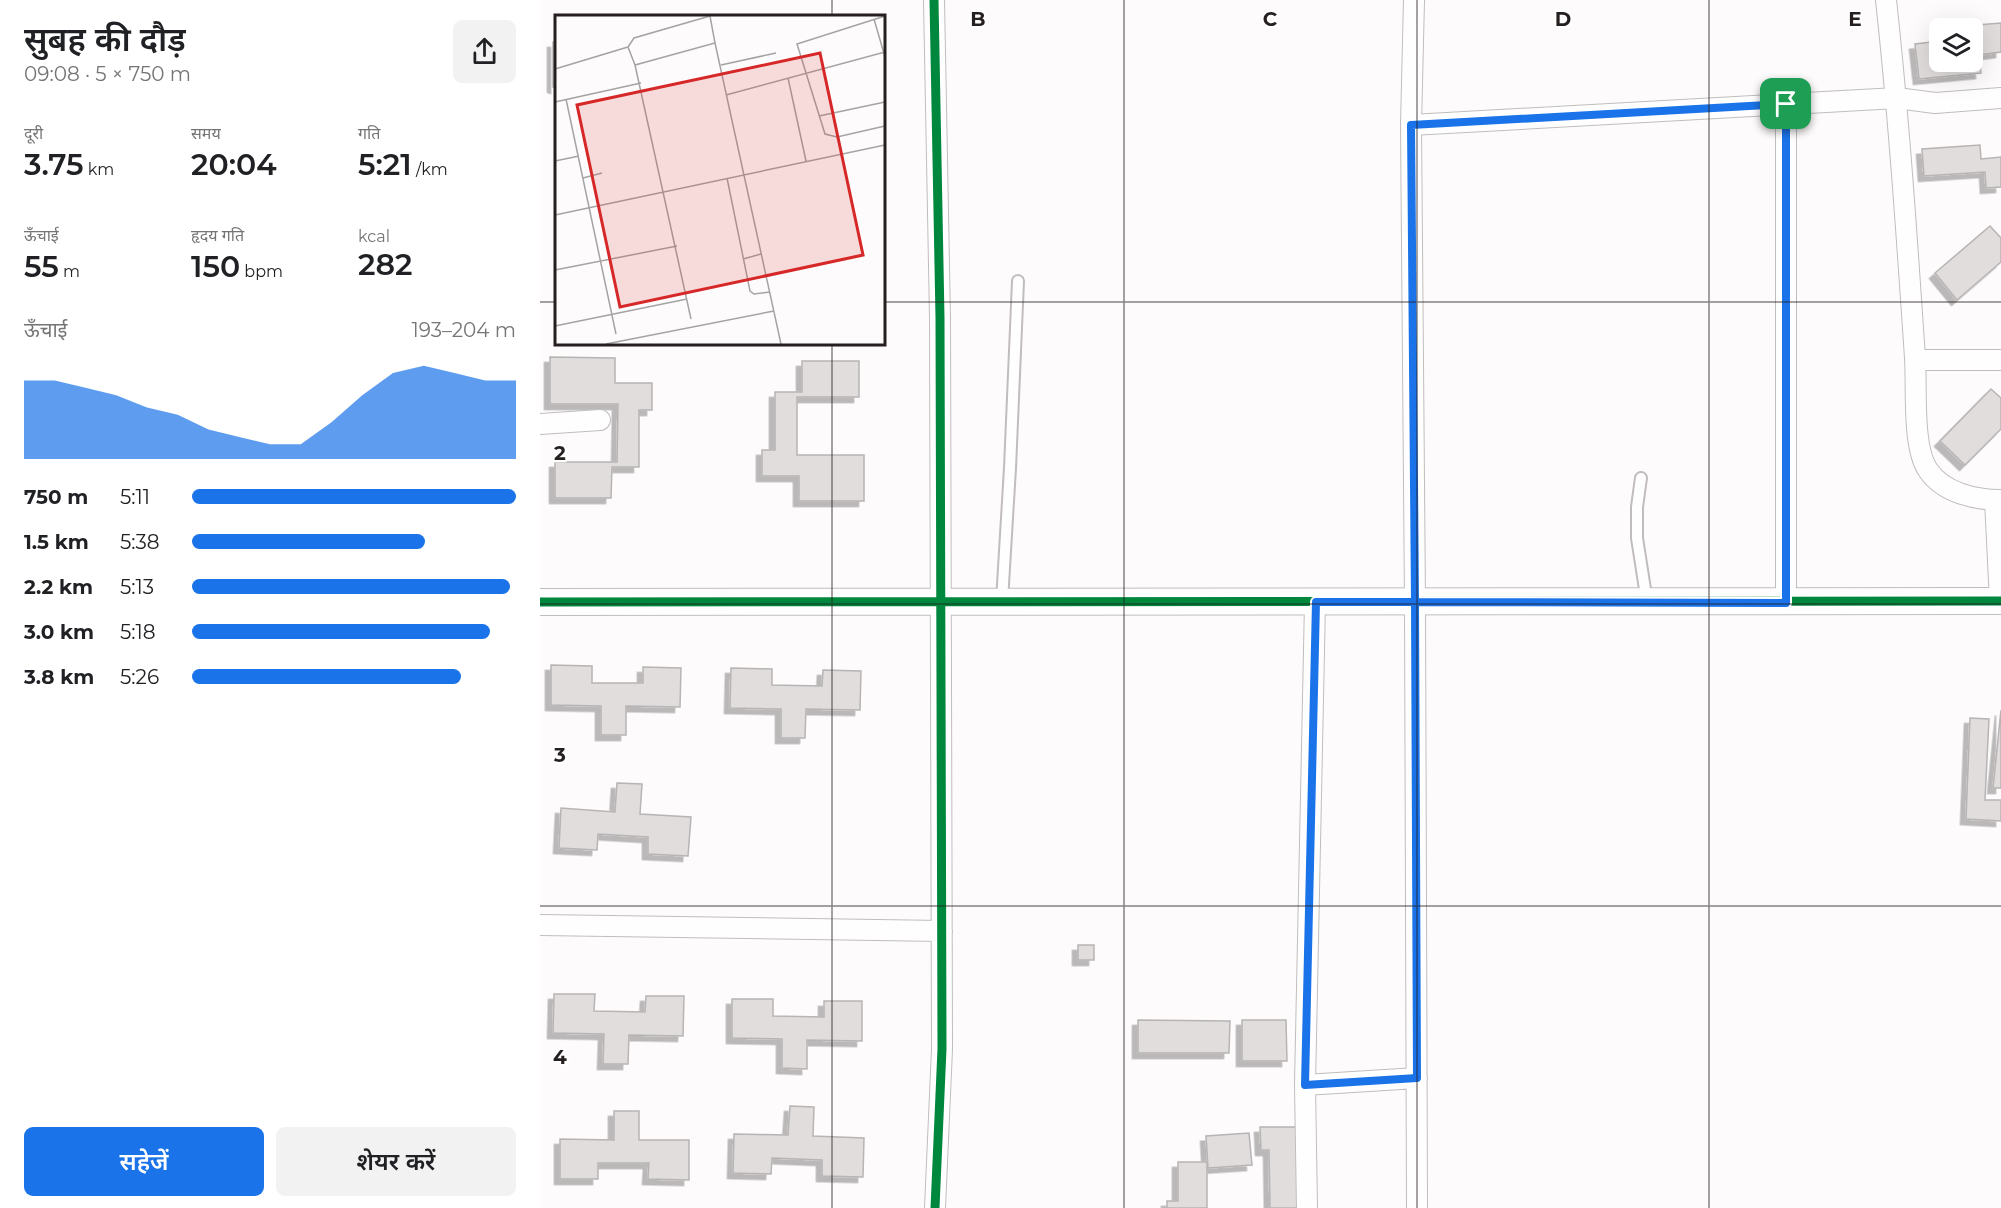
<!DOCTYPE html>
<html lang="hi">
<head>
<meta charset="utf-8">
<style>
	:root { --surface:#fff; --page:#f2f2f2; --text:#202124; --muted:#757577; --accent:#1a73e8 }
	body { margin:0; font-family:Montserrat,"Noto Sans Devanagari",sans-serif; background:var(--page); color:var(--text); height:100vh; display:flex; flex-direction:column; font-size:22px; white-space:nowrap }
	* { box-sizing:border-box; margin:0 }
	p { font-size:20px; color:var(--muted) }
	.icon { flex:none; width:33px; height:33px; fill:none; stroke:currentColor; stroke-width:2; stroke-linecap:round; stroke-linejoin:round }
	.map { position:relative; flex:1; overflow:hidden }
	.details { display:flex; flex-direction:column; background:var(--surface); width:540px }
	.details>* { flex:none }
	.buttons { position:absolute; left:1389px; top:18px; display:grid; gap:12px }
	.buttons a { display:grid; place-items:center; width:54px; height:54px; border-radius:9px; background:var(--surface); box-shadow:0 6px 24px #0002; font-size:30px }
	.pin { position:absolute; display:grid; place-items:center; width:51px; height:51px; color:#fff; margin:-26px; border-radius:12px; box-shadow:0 3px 9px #0006 }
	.round { display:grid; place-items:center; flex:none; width:63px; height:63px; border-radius:9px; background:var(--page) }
	.headline { display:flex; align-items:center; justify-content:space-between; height:102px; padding:0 24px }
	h1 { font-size:33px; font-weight:600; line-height:45px }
	.metrics { display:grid; grid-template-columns:repeat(3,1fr); gap:9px; height:102px; padding:6px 24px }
	.metrics div { display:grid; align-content:center }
	.metrics b { font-size:30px; font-weight:600 }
	.metrics small { font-size:16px; font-weight:400 }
	.metrics p { font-size:16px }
	.chart { height:168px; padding:12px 24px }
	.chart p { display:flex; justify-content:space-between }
	.chart svg { width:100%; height:108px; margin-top:6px; fill:var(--accent); opacity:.7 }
	.action { display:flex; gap:12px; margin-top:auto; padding:12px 24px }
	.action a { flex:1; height:69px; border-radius:9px; background:var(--accent); color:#fff; font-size:24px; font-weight:600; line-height:69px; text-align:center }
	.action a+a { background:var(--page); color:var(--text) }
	ul { padding:0 24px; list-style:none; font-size:20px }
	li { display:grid; grid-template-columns:96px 72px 1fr; align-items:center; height:45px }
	li i { height:15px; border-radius:8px; background:var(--accent) }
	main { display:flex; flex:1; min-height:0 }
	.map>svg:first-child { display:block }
	.building { fill:#e2dddd; stroke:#b8b4b4; stroke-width:1.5; filter:url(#shadow) }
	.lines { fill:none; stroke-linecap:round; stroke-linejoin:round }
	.service-casing { stroke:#c1bdbd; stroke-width:14 }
	.minor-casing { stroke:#c1bdbd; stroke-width:22 }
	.tertiary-casing { stroke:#c1bdbd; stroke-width:28 }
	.service { stroke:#fffefe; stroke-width:10 }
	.minor { stroke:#fffefe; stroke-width:20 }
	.tertiary { stroke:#fffefe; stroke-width:26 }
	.cycleway-casing { stroke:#fff; stroke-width:13 }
	.cycleway { stroke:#00873e; stroke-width:9 }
	.route-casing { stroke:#fff; stroke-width:12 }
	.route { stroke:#1a73e8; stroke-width:8 }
	.grid { fill:none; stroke:#261f1f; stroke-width:1.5; stroke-opacity:0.55 }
	.inset-road { fill:none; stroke:#a7a3a3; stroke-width:1.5 }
	.view { fill:#d62828; fill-opacity:0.15; stroke:#d62828; stroke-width:3 }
	.inset-edge { fill:none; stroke:#261f1f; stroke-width:3 }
	.grid-label { font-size:20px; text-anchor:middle; font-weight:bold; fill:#261f1f; stroke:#fff; stroke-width:4.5; stroke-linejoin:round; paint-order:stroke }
</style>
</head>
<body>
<main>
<section class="details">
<div class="headline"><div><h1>सुबह की दौड़</h1><p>09:08 · 5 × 750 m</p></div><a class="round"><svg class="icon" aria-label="share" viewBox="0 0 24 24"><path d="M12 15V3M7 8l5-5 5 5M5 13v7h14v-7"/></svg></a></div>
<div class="metrics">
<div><p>दूरी</p><b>3.75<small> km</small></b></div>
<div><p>समय</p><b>20:04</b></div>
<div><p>गति</p><b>5:21<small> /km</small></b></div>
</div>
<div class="metrics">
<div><p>ऊँचाई</p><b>55<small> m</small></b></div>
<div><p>हृदय गति</p><b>150<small> bpm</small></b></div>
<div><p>kcal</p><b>282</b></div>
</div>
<div class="chart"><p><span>ऊँचाई</span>193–204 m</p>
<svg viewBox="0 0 160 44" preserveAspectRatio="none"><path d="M0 44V12L10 12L20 15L30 18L40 23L50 26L60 32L70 35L80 38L90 38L100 29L110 18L120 9L130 6L140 9L150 12L160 12V44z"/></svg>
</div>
<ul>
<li><b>750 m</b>5:11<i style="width:100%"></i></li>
<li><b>1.5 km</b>5:38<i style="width:72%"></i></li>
<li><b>2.2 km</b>5:13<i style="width:98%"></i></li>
<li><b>3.0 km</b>5:18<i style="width:92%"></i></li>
<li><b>3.8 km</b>5:26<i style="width:83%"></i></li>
</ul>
<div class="action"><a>सहेजें</a><a>शेयर करें</a></div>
</section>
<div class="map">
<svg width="1461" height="1208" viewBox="0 0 1461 1208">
	<defs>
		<filter id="shadow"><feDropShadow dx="-5.5" dy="5.5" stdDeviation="0" flood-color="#0004"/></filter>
	</defs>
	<rect width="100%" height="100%" fill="#fdfbfb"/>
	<path class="building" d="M1461,23V52L1439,55L1441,73L1379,79L1375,44L1400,41V62H1432V37H1439L1437,25Z
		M13,42H16V88L13,87Z
		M1440,145L1441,159L1461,157V187L1446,188L1445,172L1384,176L1382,149Z
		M1450,226L1461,238V262L1417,300L1395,273Z
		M10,357L75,358V383H112V410H99V467H72L71,498H15V462H77L78,404H10Z
		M262,361H319V397H257V455H324V501H259V476H222V450H235V392H262Z
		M1451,389L1461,398V429L1425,465L1400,441Z
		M11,665L52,666V683H103V667L141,668L140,707L86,706V735H61V706L11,705Z
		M191,668L232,669V685L282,686L283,670L321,671L320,710L266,709L265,738H241V709L190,708Z
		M1461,710V788H1453Z
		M1430,718L1449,719L1445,800H1461V821L1426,819Z
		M77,783L102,784L100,814L151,817L148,856L108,854V837L58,834L57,850L19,848L21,808L75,812Z
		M538,945H554V960H538Z
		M14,994H55L54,1011L105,1012L106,996H144L143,1036L89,1035L88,1064H63L64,1034L13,1033Z
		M192,999H233V1016L284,1017V1001H322V1041L267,1040V1069L242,1068V1039L192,1038Z
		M598,1020L690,1021L689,1053H598Z
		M702,1020H746L747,1061H702Z
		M250,1106L274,1107L273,1136L324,1138L323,1177L282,1176V1160L232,1158L231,1174L193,1173L194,1134L248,1135Z
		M74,1111H99V1140H149V1180L108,1179L109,1163H58V1179H20V1139L74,1140Z
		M720,1127H761V1208H730L729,1150H721Z
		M709,1133L712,1165L668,1168L666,1136Z
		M638,1162H667V1208H627V1201H638Z"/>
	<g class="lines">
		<g class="service-casing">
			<path id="service" d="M1101,478L1097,507V538L1107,602
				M462,601L470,468L478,281"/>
		</g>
		<g class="minor-casing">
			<path id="minor" d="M394,0L400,318L402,1049L395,1208
				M874,0L871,125L875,602L877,1208
				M1346,0C1359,119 1367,239 1375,358C1377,387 1372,447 1388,470C1403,493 1436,500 1461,500
				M871,125L1357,98L1395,103L1461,98
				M1375,360H1461
				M0,424L60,420
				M1455,500L1460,601
				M1246,602V104
				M0,925L402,931
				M765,1085L877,1078
				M767,1208L765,1085L775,602"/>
		</g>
		<g class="tertiary-casing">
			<path id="tertiary" d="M0,602L1461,601"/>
		</g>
		<use href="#service" class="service"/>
		<use href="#minor" class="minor"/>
		<use href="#tertiary" class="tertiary"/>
		<g class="cycleway-casing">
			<path id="cycleway" d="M394,0L400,318L402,1049L395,1208
				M0,602L1461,601"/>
		</g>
		<use href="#cycleway" class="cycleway"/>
	</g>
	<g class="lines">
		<g class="route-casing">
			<path id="route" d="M1246,104L871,125L875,602H776L765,1085L877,1078L875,602L1246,603V104"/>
		</g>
		<use href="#route" class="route"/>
	</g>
	<path class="grid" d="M292,0V16M584,0V1208M877,0V1208M1169,0V1208M0,302H16M344,302H1461M292,344V1208M0,604H1461M0,906H1461"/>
	<g transform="translate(15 15)">
		<rect width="330" height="330" fill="#fdfbfb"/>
		<path class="inset-road" d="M330,1L242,29L270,119L282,122L330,111M319,4L330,42M160,28L226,329M80,50L136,304M166,50L221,38M0,54L73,32L80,50L160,28L155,1L79,23L73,32M233,63L251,146M171,80L330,37M11,84L61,319M0,87L86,68M264,101L330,87M0,146L24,141M28,163L47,158M172,163L195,276L199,279L215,277M0,200L330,130M188,244L206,239M0,255L122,231M0,311L132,284M51,329L219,296"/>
		<path class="view" d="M265,38L308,240L65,292L22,90Z"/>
		<rect width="330" height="330" class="inset-edge"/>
	</g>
	<g class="grid-label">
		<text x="438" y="26">B</text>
		<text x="730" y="26">C</text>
		<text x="1023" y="26">D</text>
		<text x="1315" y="26">E</text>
		<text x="20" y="460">2</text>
		<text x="20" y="762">3</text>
		<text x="20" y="1064">4</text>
	</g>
</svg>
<div class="buttons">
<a><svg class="icon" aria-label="layers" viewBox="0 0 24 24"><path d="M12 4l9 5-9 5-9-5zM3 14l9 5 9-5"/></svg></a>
</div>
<div class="pin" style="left:1246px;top:104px;background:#1e9e55"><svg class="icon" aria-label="arrive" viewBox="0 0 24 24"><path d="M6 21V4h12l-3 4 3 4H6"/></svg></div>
</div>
</main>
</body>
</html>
